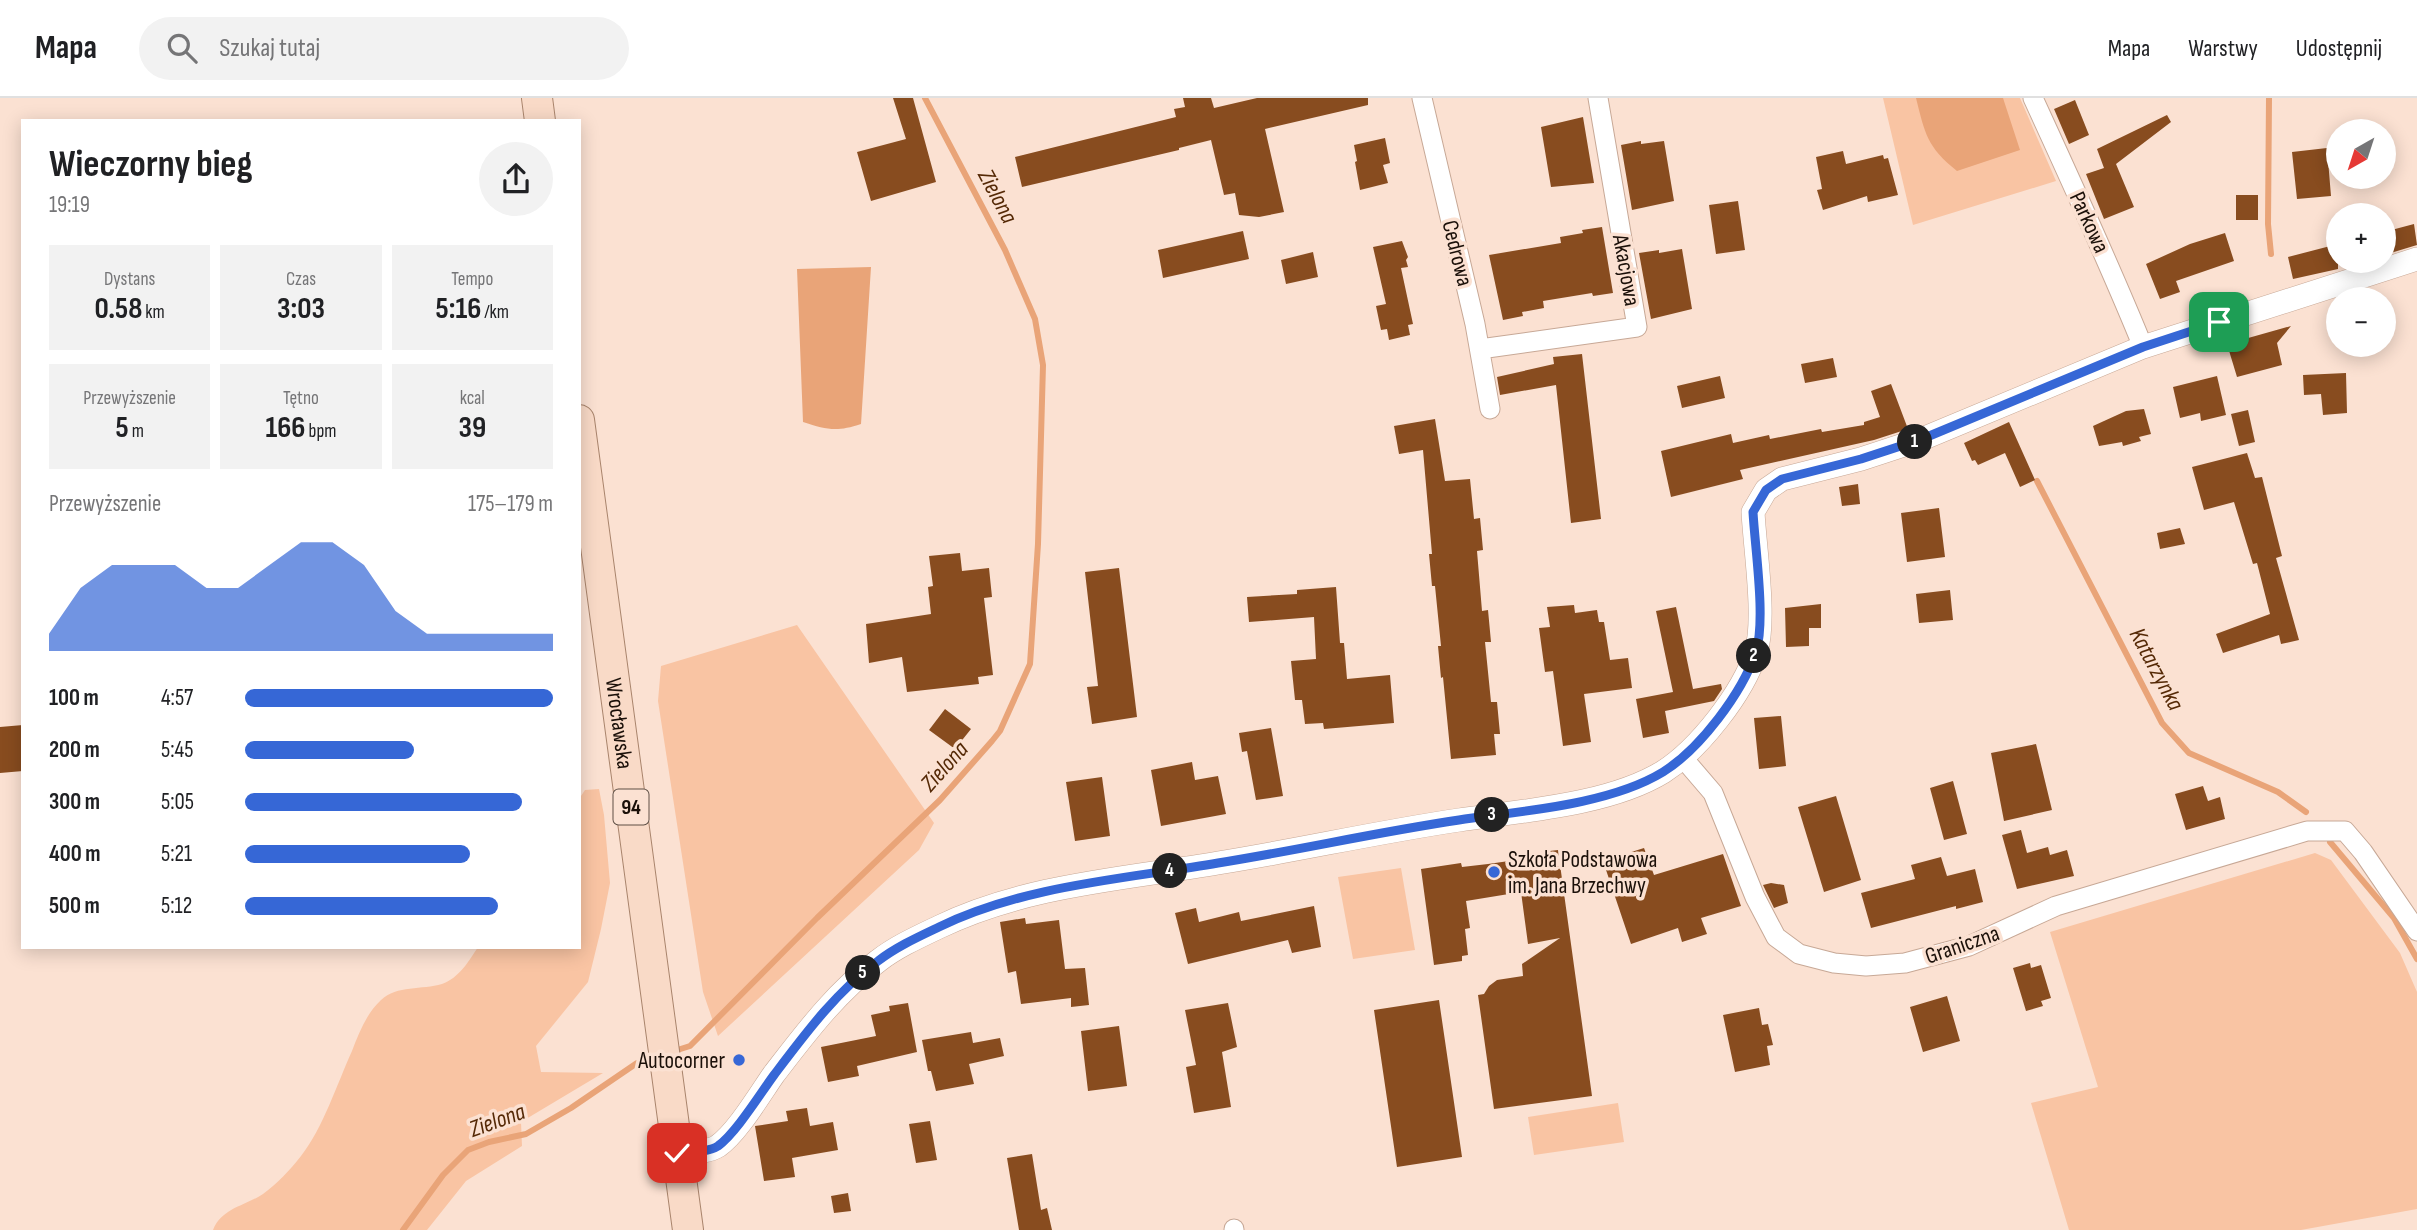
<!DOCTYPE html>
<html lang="pl">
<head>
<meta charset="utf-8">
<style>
	:root { --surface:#fff; --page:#f2f2f2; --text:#202124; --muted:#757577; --line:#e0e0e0; --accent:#3667d6 }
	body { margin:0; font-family:"Sofia Sans Condensed",sans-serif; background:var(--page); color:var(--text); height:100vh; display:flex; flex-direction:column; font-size:26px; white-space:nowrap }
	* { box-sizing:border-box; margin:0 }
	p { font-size:23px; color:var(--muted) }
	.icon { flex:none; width:38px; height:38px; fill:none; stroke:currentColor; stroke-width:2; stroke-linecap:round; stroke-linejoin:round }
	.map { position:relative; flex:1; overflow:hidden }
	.panel { position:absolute; left:21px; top:21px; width:560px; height:830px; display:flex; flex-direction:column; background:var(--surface); border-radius:0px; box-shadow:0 4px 18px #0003 }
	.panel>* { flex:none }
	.needle { width:46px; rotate:219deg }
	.fabs { position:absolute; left:2326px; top:21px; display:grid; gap:14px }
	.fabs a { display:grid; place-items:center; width:70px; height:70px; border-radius:50%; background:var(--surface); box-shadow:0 4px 18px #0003; font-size:35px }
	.pin { position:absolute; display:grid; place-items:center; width:60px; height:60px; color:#fff; margin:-30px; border-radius:14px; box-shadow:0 4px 10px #0006 }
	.km { position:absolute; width:35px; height:35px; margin:-18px; border-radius:50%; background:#222; color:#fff; font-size:19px; line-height:35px; text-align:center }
	.round { display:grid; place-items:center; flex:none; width:74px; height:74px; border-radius:37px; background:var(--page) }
	.summary { display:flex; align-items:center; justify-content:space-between; height:119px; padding:0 28px }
	h1 { font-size:38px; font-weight:700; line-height:52px }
	.figures { display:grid; grid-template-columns:repeat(3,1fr); gap:10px; height:119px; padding:7px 28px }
	.figures div { display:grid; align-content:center; border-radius:0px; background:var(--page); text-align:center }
	.figures b { font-size:30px; font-weight:700 }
	.figures small { font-size:19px; font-weight:400 }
	.figures p { font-size:19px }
	.chart { height:196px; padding:14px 28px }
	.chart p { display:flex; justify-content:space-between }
	.chart svg { width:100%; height:126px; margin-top:7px; fill:var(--accent); opacity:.7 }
	ul { padding:0 28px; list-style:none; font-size:23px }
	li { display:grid; grid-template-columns:112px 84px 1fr; align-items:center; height:52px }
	li i { height:18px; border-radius:9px; background:var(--accent) }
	header { display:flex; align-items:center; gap:42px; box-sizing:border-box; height:98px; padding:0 35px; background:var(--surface); border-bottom:2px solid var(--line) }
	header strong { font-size:33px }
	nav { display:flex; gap:38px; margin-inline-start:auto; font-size:24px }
	.search { width:490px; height:63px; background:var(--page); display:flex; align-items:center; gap:18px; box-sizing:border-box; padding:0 24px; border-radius:38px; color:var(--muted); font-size:26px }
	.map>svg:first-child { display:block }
	.green { fill:#f9c4a3 }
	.water { fill:#e9a478 }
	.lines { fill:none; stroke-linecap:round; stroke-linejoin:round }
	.stream { stroke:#e9a478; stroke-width:6 }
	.building { fill:#884c1f }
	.minor-casing { stroke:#c7a896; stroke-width:21 }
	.tertiary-casing { stroke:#c7a896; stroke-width:24 }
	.primary-casing { stroke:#a9846c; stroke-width:32 }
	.minor { stroke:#fff; stroke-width:19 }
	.tertiary { stroke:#fff; stroke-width:23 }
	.primary { stroke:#f9dac7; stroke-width:30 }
	.route-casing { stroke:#fff; stroke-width:14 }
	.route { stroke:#3667d6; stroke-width:9 }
	.poi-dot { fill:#3667d6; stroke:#fbe1d2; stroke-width:2.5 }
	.labels { text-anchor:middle; stroke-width:7; stroke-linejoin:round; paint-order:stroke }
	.shield { fill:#fbe1d2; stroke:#5e4f45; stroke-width:2 }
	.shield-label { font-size:21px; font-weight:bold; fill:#1b1009 }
	.street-label { font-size:23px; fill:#1b1009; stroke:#fbe1d2 }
	.poi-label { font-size:23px; fill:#1b1009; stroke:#fbe1d2; text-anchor:start }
	.water-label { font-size:24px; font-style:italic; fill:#552906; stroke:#fbe1d2 }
</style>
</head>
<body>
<header>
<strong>Mapa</strong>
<div class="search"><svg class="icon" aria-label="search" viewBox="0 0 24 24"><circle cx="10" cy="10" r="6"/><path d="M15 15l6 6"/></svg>Szukaj tutaj</div>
<nav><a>Mapa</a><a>Warstwy</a><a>Udostępnij</a></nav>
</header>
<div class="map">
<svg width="2417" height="1132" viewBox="0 0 2417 1132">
	<rect width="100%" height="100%" fill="#fbe1d2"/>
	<path class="green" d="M1883,0H2020L2056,83L1913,127Z
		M797,527L934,725L919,752L718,938L703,894L658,603L661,568Z
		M599,691L604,717L610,785L601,831L588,884L536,948L541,974L603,975L521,1024L522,1048L466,1083L427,1132H213C222,1110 245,1108 263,1096C277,1086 290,1072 301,1058C323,1030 337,986 352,953C359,935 366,916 381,902C397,887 422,892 442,886C459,880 469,863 478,849H579V701L585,692Z
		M2315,755L2331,762L2400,855L2417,894V1111L2301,1132H2069L2031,1005L2098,989L2050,834Z
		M1401,770L1415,852L1353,861L1338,779Z
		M1618,1005L1624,1044L1534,1057L1528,1019Z"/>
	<path class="water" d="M1916,0H2003L2020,52L1957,73C1927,49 1925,36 1916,0Z
		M871,169L861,326C837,334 827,332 803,324L797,171Z"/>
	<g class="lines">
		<path class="stream" d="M2269,0L2268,126L2271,156
			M2037,383L2162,625L2189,655L2278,694L2306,714
			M2330,744L2394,820L2417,861
			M671,954L690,948L817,820L940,702L992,643L1000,633L1030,566L1038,446L1043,267L1035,221L1005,152L925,0
			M403,1132L443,1077L468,1052L489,1044L526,1036L571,1010L637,965L658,958"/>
	</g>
	<path class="building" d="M893,0H913L936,84L871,103L857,54L906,41Z
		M1183,0H1211L1214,10L1257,0H1368V7L1265,31L1284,114L1259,119L1239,117L1235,95L1224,97L1211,42L1179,50V52L1022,89L1015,59L1176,19L1174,11L1185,9Z
		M2075,2L2089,37L2069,46L2054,11Z
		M2167,17L2171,24L2116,66L2134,109L2104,121L2086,76L2104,70L2097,51Z
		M1583,19L1594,85L1551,89L1541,29Z
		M1385,40L1390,65L1383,67L1388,85L1360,92L1355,64L1357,63L1354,47Z
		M1641,43V46L1664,43L1674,103L1632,112L1621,47Z
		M2327,50L2331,98L2297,101L2292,54Z
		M1843,53L1846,66L1883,57L1884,61L1888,60L1898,97L1868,104L1867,98L1823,112L1817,92L1822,91L1816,59Z
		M2236,97H2258V122H2236Z
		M1738,103L1745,152L1716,156L1709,107Z
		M2414,126L2417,147L2384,157V134Z
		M1602,129L1613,195L1593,198L1592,195L1543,203L1544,210L1522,214L1523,218L1503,222L1489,157L1561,145L1560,139L1583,135L1582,132Z
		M1243,133L1249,161L1163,180L1158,152Z
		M2225,135L2234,163L2176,183L2180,194L2160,201L2146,166L2190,146Z
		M1402,143L1408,159L1406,162L1408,169L1401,170L1413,226L1408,227L1410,237L1389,242L1387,231L1381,232L1376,208L1386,206L1373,149Z
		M2338,146V171L2293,181L2288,159Z
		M1682,151L1692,211L1651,221L1639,155L1659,152V155Z
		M1313,154L1318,179L1286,186L1281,162Z
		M2291,228L2277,245L2282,267L2237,279L2227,246Z
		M1582,256L1601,421L1571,425L1556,287L1500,297L1497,279L1554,266L1553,259Z
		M1833,260L1837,279L1805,285L1801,266Z
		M2346,275L2347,315L2323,317L2321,296L2304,297L2303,277Z
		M1720,278L1725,300L1682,310L1677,288Z
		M2217,278L2226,317L2201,323L2200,315L2180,320L2173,289Z
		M1891,286L1908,331L1874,342L1740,372L1743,381L1671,399L1661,353L1731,336L1733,345L1769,337L1770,341L1821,331L1822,334L1864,327V324L1880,319L1871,293Z
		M2144,311L2151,336L2139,339L2141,343L2123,348L2122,344L2099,348L2093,328L2126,313Z
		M2248,312L2255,344L2239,348L2231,316Z
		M1435,321L1445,383L1470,381L1474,421L1480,420L1483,452L1477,453L1482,513L1488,512L1491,544H1485L1491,604H1497L1500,636H1494L1496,657L1451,661L1443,579L1441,580L1438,548H1441L1435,488H1432L1429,456H1432L1423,352L1399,356L1394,328Z
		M2009,324L2035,382L2020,389L2005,355L1978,367L1975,362L1972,363L1964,345Z
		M2247,355L2255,380L2262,379L2282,458L2276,460L2299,542L2281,546L2279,537L2223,555L2216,536L2270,516L2257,465L2253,466L2234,404L2204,412L2192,369Z
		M1858,386L1860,406L1842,408L1839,389Z
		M1939,410L1945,459L1907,464L1901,415Z
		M2180,430L2185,446L2160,451L2157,435Z
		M960,455L962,473L989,470L992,499L984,500L993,577L978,579L979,586L907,594L902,559L869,565L866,526L931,516L928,489L933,488L929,458Z
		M1119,470L1137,619L1092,626L1087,589L1098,588L1085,474Z
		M1336,489L1340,545H1344L1347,581L1390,577L1394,625L1324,631L1323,625L1305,626L1302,602H1295L1291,563L1316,561L1314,519L1249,524L1247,499L1297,496V492Z
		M1950,492L1953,522L1919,525L1916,496Z
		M1821,506V530H1809V548L1786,549L1785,510Z
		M1574,507L1575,515L1597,512L1599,524H1604L1610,562L1628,560L1632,590L1584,596L1591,644L1563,648L1553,573L1545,574L1539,530L1550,529L1547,509Z
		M1676,509L1693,591L1721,586L1722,591L1714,603L1665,613L1669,635L1643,640L1636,601L1673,594L1656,513Z
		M945,611L971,631L955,651L929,632Z
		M1781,618L1786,668L1759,671L1754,620Z
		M23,627V673L0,675V629Z
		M1271,630L1283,698L1256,702L1247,653L1242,654L1239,635Z
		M2036,646L2052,712L2004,723L1991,655Z
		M1192,664L1195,682L1218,678L1226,716L1161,728L1151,672Z
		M1102,679L1110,738L1075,743L1066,684Z
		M1953,683L1967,736L1944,742L1930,690Z
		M2203,688L2208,703L2220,699L2225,721L2186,732L2175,696Z
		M1836,698L1861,782L1824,794L1798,709Z
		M2021,732L2027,755L2048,749L2050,757L2067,752L2074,778L2017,791L2002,737Z
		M1644,750L1654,777L1723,756L1741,808L1701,820L1707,836L1682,844L1678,830L1631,846L1603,763Z
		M1558,752L1592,998L1494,1011L1478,897L1484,896L1489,888L1497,882L1523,878L1522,866L1560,840L1528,846L1521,794L1466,803L1470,830L1465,831L1468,857L1462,858V863L1434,867L1421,771L1461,765L1462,769L1488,766L1516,762L1515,757Z
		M1941,759L1947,778L1975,771L1983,804L1956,811V808L1871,830L1861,795L1915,781L1911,767Z
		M1771,785L1784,787L1788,805L1774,810L1763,787Z
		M1314,808L1321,849L1292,855L1288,842L1188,866L1175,815L1196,810L1199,824L1239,814L1241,823Z
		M1025,820L1026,826L1059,822L1065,871L1085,870L1089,907L1071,909V900L1021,906L1016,873L1008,875L1000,824Z
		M2030,865L2031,870L2041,867L2051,900L2041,903L2043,908L2026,913L2013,870Z
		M1947,898L1960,943L1923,954L1910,909Z
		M1439,902L1462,1059L1397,1069L1374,912Z
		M908,905L917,954L857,968L859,978L828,984L821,949L876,938L871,917L890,913L889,908Z
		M1228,905L1237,949L1222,954L1231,1009L1194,1015L1186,969L1196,967L1185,912Z
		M1759,910L1762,927L1768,926L1773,947L1767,948L1770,967L1735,974L1723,917Z
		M1119,928L1127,988L1088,993L1081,933Z
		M971,934L973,945L1000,940L1004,958L969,966L974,986L936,993L931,973H928L922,942Z
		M807,1010L810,1028L833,1024L838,1052L792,1060L795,1079L764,1083L755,1028L788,1023L786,1013Z
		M930,1023L937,1062L916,1065L909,1026Z
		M1032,1056L1041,1112L1047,1110L1052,1132H1019L1007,1060Z
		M848,1095L851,1113L834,1115L831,1098Z"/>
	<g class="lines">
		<g class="minor-casing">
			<path id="minor" d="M1422,0L1475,226L1490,311
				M2033,0C2071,83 2109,165 2143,249
				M1480,251L1637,229L1598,0
				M1683,660L1713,695L1755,799L1776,839L1799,856L1834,865L1866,868L1905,865L1969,848L2056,808L2307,733H2345L2363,754L2417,833
				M1234,1131V1132"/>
		</g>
		<g class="tertiary-casing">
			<path id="tertiary" d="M677,1055C689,1054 707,1055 718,1048C737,1035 760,996 774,976C805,936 836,894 878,863C896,849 918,839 939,829C1026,787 1124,781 1218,765C1299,752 1378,734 1459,722C1521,713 1609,707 1663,674C1699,651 1743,595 1756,554C1766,521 1755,452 1753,414L1766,392L1782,381L1861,361L1922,341L2143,249L2417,161"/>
		</g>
		<g class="primary-casing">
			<g id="primary">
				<path d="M537,0L540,23"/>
				<path id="s1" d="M579,322L688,1132"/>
			</g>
		</g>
		<use href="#minor" class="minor"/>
		<use href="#tertiary" class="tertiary"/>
		<use href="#primary" class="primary"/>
	</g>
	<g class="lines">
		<g class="route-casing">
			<path id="route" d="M677,1055C689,1054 707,1055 718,1048C736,1035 760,996 774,977C805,936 836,894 878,863C896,849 918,839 939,829C1026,787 1124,781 1218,765C1299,752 1378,734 1459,722C1521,713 1609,707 1663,674C1700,651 1742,595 1756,554C1766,521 1755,451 1753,414L1766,392L1782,381L1861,361L1922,341L2143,249L2219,224"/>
		</g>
		<use href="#route" class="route"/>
	</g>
	<g class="poi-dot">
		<circle cx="1494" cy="774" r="7"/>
		<circle cx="739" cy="962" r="7"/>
	</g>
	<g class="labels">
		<rect class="shield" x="613.5" y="691.5" width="35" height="35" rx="5"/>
		<g class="shield-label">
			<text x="631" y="716">94</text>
		</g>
		<g class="street-label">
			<text transform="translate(2090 124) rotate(65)" y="8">Parkowa</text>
			<text transform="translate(1458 155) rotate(76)" y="8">Cedrowa</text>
			<text transform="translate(1627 172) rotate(80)" y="8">Akacjowa</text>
			<text dy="8" stroke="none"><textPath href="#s1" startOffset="306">Wrocławska</textPath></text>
			<text transform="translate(1962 846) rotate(-19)" y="8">Graniczna</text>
		</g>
		<g class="poi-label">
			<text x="1508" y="769">Szkoła Podstawowa<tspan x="1508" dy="26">im. Jana Brzechwy</tspan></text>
			<text x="725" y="970" text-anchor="end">Autocorner</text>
		</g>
		<g class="water-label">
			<text transform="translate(998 98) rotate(62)" y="8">Zielona</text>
			<text transform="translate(2157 571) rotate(62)" y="8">Katarzynka</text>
			<text transform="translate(944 668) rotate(-48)" y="8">Zielona</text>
			<text transform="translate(497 1022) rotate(-20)" y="8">Zielona</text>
		</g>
	</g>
</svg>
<div class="fabs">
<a><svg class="needle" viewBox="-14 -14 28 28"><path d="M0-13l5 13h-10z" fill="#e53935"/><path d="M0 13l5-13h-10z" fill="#757577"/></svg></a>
<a>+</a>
<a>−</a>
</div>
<div class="pin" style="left:2219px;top:224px;background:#1e9e55"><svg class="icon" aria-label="arrive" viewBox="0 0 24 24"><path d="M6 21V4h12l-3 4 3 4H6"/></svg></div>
<div class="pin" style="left:677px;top:1055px;background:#d93025"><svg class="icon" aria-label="check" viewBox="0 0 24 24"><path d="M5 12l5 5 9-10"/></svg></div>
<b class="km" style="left:1915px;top:344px">1</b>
<b class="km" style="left:1754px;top:558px">2</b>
<b class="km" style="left:1492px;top:717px">3</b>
<b class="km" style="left:1170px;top:773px">4</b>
<b class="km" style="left:863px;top:875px">5</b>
<section class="panel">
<div class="summary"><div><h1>Wieczorny bieg</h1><p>19:19</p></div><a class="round"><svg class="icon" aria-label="share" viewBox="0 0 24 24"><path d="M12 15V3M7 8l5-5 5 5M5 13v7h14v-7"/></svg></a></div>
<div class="figures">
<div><p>Dystans</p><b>0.58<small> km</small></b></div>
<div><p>Czas</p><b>3:03</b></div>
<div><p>Tempo</p><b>5:16<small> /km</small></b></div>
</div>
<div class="figures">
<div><p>Przewyższenie</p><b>5<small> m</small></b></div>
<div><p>Tętno</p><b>166<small> bpm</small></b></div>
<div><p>kcal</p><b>39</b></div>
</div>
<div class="chart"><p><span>Przewyższenie</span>175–179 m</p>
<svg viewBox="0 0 160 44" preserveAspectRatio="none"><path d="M0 44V38L10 22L20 14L30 14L40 14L50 22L60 22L70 14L80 6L90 6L100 14L110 30L120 38L130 38L140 38L150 38L160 38V44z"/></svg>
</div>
<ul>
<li><b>100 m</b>4:57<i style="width:100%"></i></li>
<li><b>200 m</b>5:45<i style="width:55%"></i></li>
<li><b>300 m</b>5:05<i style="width:90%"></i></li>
<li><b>400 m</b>5:21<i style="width:73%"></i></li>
<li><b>500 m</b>5:12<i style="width:82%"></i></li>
</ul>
</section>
</div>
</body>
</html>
